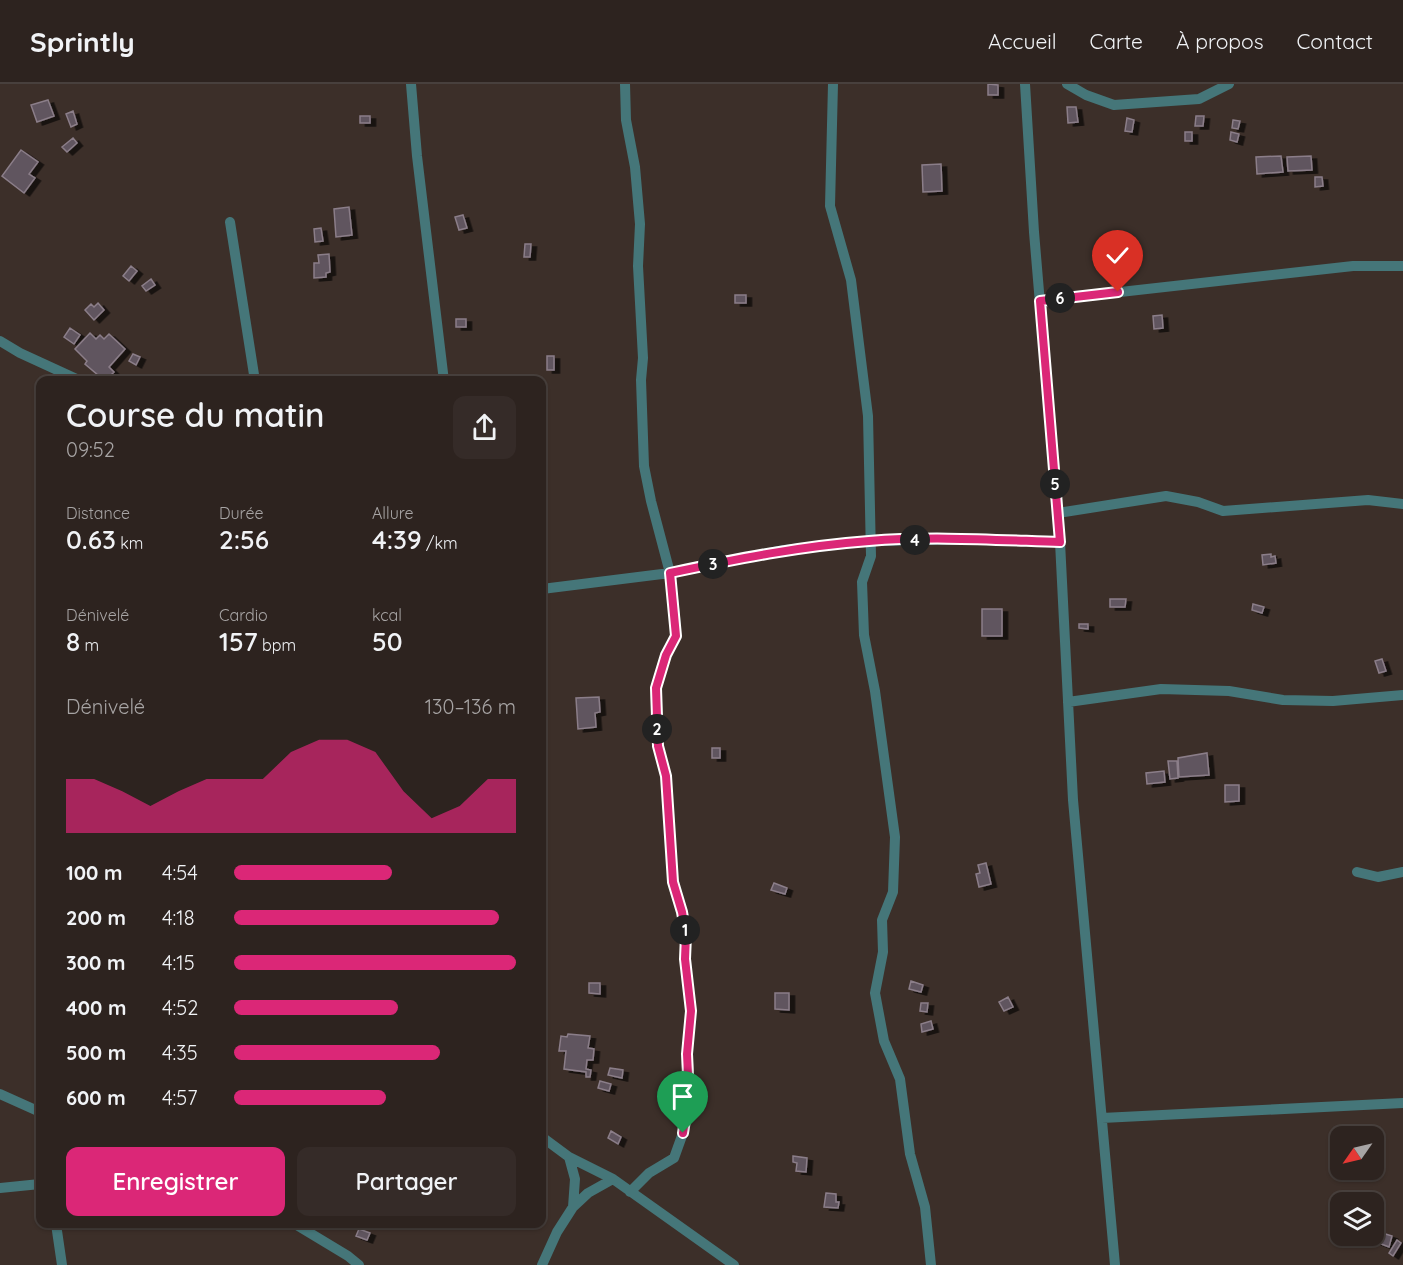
<!DOCTYPE html>
<html lang="fr">
<head>
<meta charset="utf-8">
<style>
	:root { --surface:#2d231f; --page:#352b28; --text:#f1f3f6; --muted:#a7a4a4; --line:#48403d; --accent:#db2777 }
	body { margin:0; font-family:Quicksand,sans-serif; background:var(--page); color:var(--text); height:100vh; display:flex; flex-direction:column; font-size:22px; white-space:nowrap }
	* { box-sizing:border-box; margin:0 }
	p { font-size:20px; color:var(--muted) }
	.icon { flex:none; width:33px; height:33px; fill:none; stroke:currentColor; stroke-width:2; stroke-linecap:round; stroke-linejoin:round }
	.map { position:relative; flex:1; overflow:hidden }
	.side { position:absolute; left:36px; top:292px; width:510px; height:852px; display:flex; flex-direction:column; background:var(--surface); border-radius:12px; box-shadow:0 2px 4px #0004,0 0 0 2px var(--line) }
	.side>* { flex:none }
	.needle { width:39px; rotate:236deg }
	.fabs { position:absolute; left:1330px; top:1042px; display:grid; gap:12px }
	.fabs a { display:grid; place-items:center; width:54px; height:54px; border-radius:12px; background:var(--surface); box-shadow:0 2px 4px #0004,0 0 0 2px var(--line); font-size:30px }
	.pin { position:absolute; display:grid; place-items:center; width:51px; height:51px; color:#fff; margin:-62px -26px; border-radius:50% 50% 50% 0; rotate:-45deg; box-shadow:0 0 6px #0007 }
	.pin .icon { rotate:45deg }
	.km { position:absolute; width:30px; height:30px; margin:-15px; border-radius:50%; background:#222; color:#fff; font-size:16px; line-height:30px; text-align:center }
	.round { display:grid; place-items:center; flex:none; width:63px; height:63px; border-radius:12px; background:var(--page) }
	.head { display:flex; align-items:center; justify-content:space-between; height:102px; padding:0 30px }
	h1 { font-size:33px; font-weight:600; line-height:45px }
	.metrics { display:grid; grid-template-columns:repeat(3,1fr); gap:9px; height:102px; padding:6px 30px }
	.metrics div { display:grid; align-content:center }
	.metrics b { font-size:26px; font-weight:600 }
	.metrics small { font-size:16px; font-weight:400 }
	.metrics p { font-size:16px }
	.chart { height:168px; padding:12px 30px }
	.chart p { display:flex; justify-content:space-between }
	.chart svg { width:100%; height:108px; margin-top:6px; fill:var(--accent); opacity:.7 }
	.primary-button { display:flex; gap:12px; margin-top:auto; padding:12px 30px }
	.primary-button a { flex:1; height:69px; border-radius:12px; background:var(--accent); color:#fff; font-size:24px; font-weight:600; line-height:69px; text-align:center }
	.primary-button a+a { background:var(--page); color:var(--text) }
	ul { padding:0 30px; list-style:none; font-size:20px }
	li { display:grid; grid-template-columns:96px 72px 1fr; align-items:center; height:45px }
	li i { height:15px; border-radius:8px; background:var(--accent) }
	header { display:flex; align-items:center; gap:36px; box-sizing:border-box; height:84px; padding:0 30px; background:var(--surface); border-bottom:2px solid var(--line) }
	header strong { font-size:28px }
	nav { display:flex; gap:33px; margin-inline-start:auto; font-size:21px }
	.map>svg:first-child { display:block }
	.building { fill:#60545e; stroke:#8b7e89; stroke-width:1.5; filter:url(#shadow) }
	.lines { fill:none; stroke-linecap:round; stroke-linejoin:round }
	.minor { stroke:#457679; stroke-width:10 }
	.route-casing { stroke:#fff; stroke-width:12 }
	.route { stroke:#db2777; stroke-width:8 }
</style>
</head>
<body>
<header>
<strong>Sprintly</strong>
<nav><a>Accueil</a><a>Carte</a><a>À propos</a><a>Contact</a></nav>
</header>
<div class="map">
<svg width="1403" height="1181" viewBox="0 0 1403 1181">
	<defs>
		<filter id="shadow"><feDropShadow dx="5.5" dy="3" stdDeviation="0" flood-color="#0009"/></filter>
	</defs>
	<rect width="100%" height="100%" fill="#3c2f29"/>
	<path class="building" d="M988,0L998,1V11H988Z
		M48,16L54,32L37,38L31,21Z
		M1067,23H1076L1078,38L1068,39Z
		M73,27L77,40L71,43L66,30Z
		M360,32H370V39H360Z
		M1196,32H1204L1203,42H1195Z
		M1127,34L1134,36L1132,48L1125,47Z
		M1233,36L1240,37L1238,45L1232,44Z
		M1185,48H1192V57H1185Z
		M1231,48L1239,50L1237,58L1230,56Z
		M73,54L77,59L67,68L62,63Z
		M21,66L38,78L29,90L35,94L24,109L2,92Z
		M1281,72L1283,88L1257,90L1256,73Z
		M1311,72L1312,86L1288,87L1287,73Z
		M941,80L942,107L923,108L922,81Z
		M1315,93H1322L1323,102L1315,103Z
		M349,123L352,151L336,153L334,125Z
		M463,131L467,144L459,146L455,133Z
		M321,144L323,157L315,158L314,145Z
		M525,160H531L530,173H524Z
		M329,170L330,188L326,189V193L314,194V179H319L318,171Z
		M131,182L137,187L129,197L123,192Z
		M151,195L155,201L146,207L142,202Z
		M735,211H746V219H735Z
		M98,219L104,226L94,236L85,226L91,220L94,223Z
		M1162,231L1163,244L1154,245L1153,232Z
		M456,235H466V243H456Z
		M70,244L80,251L74,260L64,253Z
		M90,249L96,255L100,251L104,255L109,250L125,265L109,283L114,288L105,297L85,280L87,277L75,265Z
		M133,270L140,273L136,281L129,277Z
		M547,272H554V286H547Z
		M1271,470V473L1275,472L1276,479L1263,481L1262,471Z
		M1110,515H1126L1125,523H1110Z
		M1253,520L1264,523L1262,529L1252,526Z
		M982,525H1002V552H982Z
		M1079,540H1088V545L1079,544Z
		M1382,575L1386,587L1379,589L1375,577Z
		M599,613L600,628L595,629L596,643L578,645L576,614Z
		M712,664H720V674H712Z
		M1207,669L1209,691L1179,693L1178,674Z
		M1168,677H1177L1178,694L1170,695Z
		M1164,687L1165,698L1147,700L1146,689Z
		M1225,701H1239V717L1225,718Z
		M986,779L991,800L979,803L976,790L980,789L978,781Z
		M774,799L787,804L785,810L771,806Z
		M911,897L923,901L921,908L909,905Z
		M589,899H600V910L589,909Z
		M775,909H789V926L775,925Z
		M1008,913L1013,923L1004,927L999,918Z
		M921,919H928L927,928L920,927Z
		M931,937L933,945L922,948L921,940Z
		M568,950L590,952L588,964L594,965L593,976H587L586,985L591,986L590,993H586V988L564,985L566,967H559L561,952L567,953Z
		M610,984L623,986L622,994L608,991Z
		M600,997L611,1000L609,1007L598,1004Z
		M611,1047L621,1053L618,1060L608,1054Z
		M793,1072L807,1074L806,1088L796,1087L797,1079L793,1078Z
		M826,1109L836,1110V1118H839L838,1124L824,1123Z
		M359,1145L370,1149L367,1156L356,1152Z
		M1379,1148L1392,1152L1389,1163L1376,1158Z
		M1397,1156L1401,1159L1393,1172L1389,1169Z"/>
	<g class="lines">
		<path class="minor" d="M411,0L417,72L444,297
			M625,0L626,36L635,83L640,140L638,182L643,274L641,296L644,382L651,417L670,489L675,532L676,552L666,571L656,604L658,662L666,692L673,798L682,828L686,851L685,875L691,927L687,970L689,1011L683,1049L674,1074L649,1089L630,1108
			M833,0L830,122L851,196L868,332L871,472L862,498L864,551L875,607L895,753L893,808L882,836L883,868L875,909L884,957L900,995L910,1070L925,1123L931,1181
			M1025,0L1034,148L1060,458L1073,716L1115,1181
			M1067,0L1086,11L1114,21L1199,15L1229,0
			M230,138L255,297
			M1040,217L1353,182H1403
			M0,257L20,269L81,297
			M1058,429L1166,412L1198,418L1223,427L1368,416L1403,420
			M542,505L670,489L784,466L870,457L981,455L1060,458
			M1068,618L1161,605L1229,607L1283,616L1333,617L1403,611
			M1357,788L1378,793L1403,788
			M0,1010L40,1028
			M1102,1034L1403,1019
			M542,1053L569,1073L613,1095L734,1181
			M569,1073L575,1095L573,1123
			M0,1104L40,1100
			M56,1140L62,1181
			M295,1140L348,1172L359,1181
			M542,1181L557,1148L573,1123L588,1109L613,1095"/>
	</g>
	<g class="lines">
		<g class="route-casing">
			<path id="route" d="M683,1049L689,1011L687,970L691,927L685,875L686,851L682,828L673,798L666,692L658,662L656,604L666,571L676,552L670,489C736,475 801,462 869,457C932,452 997,456 1060,458L1040,217L1118,208"/>
		</g>
		<use href="#route" class="route"/>
	</g>
</svg>
<div class="fabs">
<a><svg class="needle" viewBox="-14 -14 28 28"><path d="M0-13l5 13h-10z" fill="#e53935"/><path d="M0 13l5-13h-10z" fill="#a7a4a4"/></svg></a>
<a><svg class="icon" aria-label="layers" viewBox="0 0 24 24"><path d="M12 4l9 5-9 5-9-5zM3 14l9 5 9-5"/></svg></a>
</div>
<div class="pin" style="left:683px;top:1049px;background:#1e9e55"><svg class="icon" aria-label="arrive" viewBox="0 0 24 24"><path d="M6 21V4h12l-3 4 3 4H6"/></svg></div>
<div class="pin" style="left:1118px;top:208px;background:#d93025"><svg class="icon" aria-label="check" viewBox="0 0 24 24"><path d="M5 12l5 5 9-10"/></svg></div>
<b class="km" style="left:685px;top:846px">1</b>
<b class="km" style="left:657px;top:645px">2</b>
<b class="km" style="left:713px;top:480px">3</b>
<b class="km" style="left:915px;top:456px">4</b>
<b class="km" style="left:1055px;top:400px">5</b>
<b class="km" style="left:1060px;top:214px">6</b>
<section class="side">
<div class="head"><div><h1>Course du matin</h1><p>09:52</p></div><a class="round"><svg class="icon" aria-label="share" viewBox="0 0 24 24"><path d="M12 15V3M7 8l5-5 5 5M5 13v7h14v-7"/></svg></a></div>
<div class="metrics">
<div><p>Distance</p><b>0.63<small> km</small></b></div>
<div><p>Durée</p><b>2:56</b></div>
<div><p>Allure</p><b>4:39<small> /km</small></b></div>
</div>
<div class="metrics">
<div><p>Dénivelé</p><b>8<small> m</small></b></div>
<div><p>Cardio</p><b>157<small> bpm</small></b></div>
<div><p>kcal</p><b>50</b></div>
</div>
<div class="chart"><p><span>Dénivelé</span>130–136 m</p>
<svg viewBox="0 0 160 44" preserveAspectRatio="none"><path d="M0 44V22L10 22L20 27L30 33L40 27L50 22L60 22L70 22L80 11L90 6L100 6L110 11L120 27L130 38L140 33L150 22L160 22V44z"/></svg>
</div>
<ul>
<li><b>100 m</b>4:54<i style="width:56%"></i></li>
<li><b>200 m</b>4:18<i style="width:94%"></i></li>
<li><b>300 m</b>4:15<i style="width:100%"></i></li>
<li><b>400 m</b>4:52<i style="width:58%"></i></li>
<li><b>500 m</b>4:35<i style="width:73%"></i></li>
<li><b>600 m</b>4:57<i style="width:54%"></i></li>
</ul>
<div class="primary-button"><a>Enregistrer</a><a>Partager</a></div>
</section>
</div>
</body>
</html>
